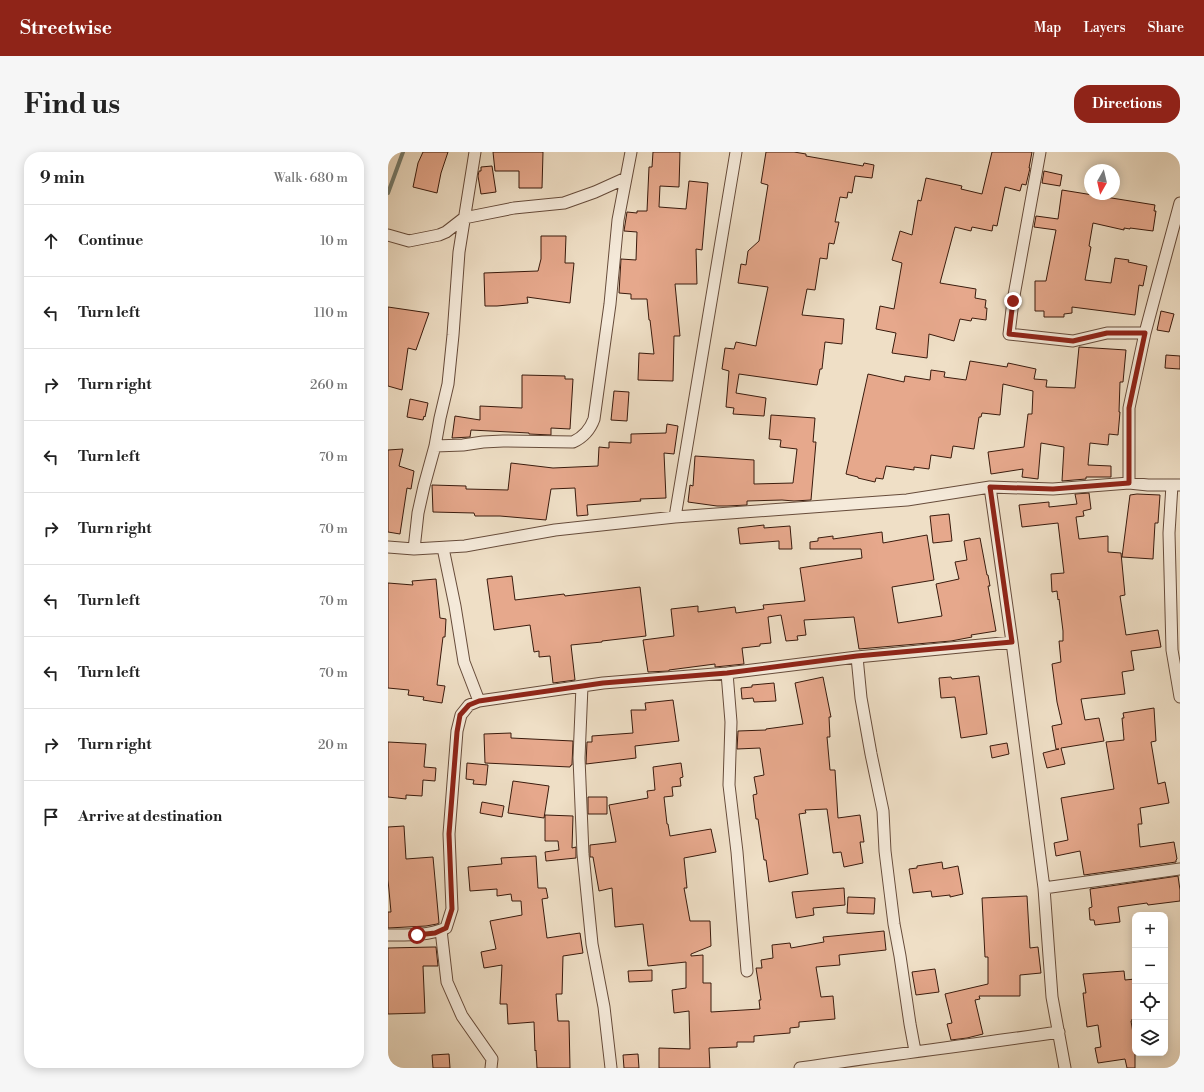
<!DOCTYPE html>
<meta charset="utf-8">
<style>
body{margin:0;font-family:"Libre Bodoni",serif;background:#f6f6f6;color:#222}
.controls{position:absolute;right:12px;bottom:12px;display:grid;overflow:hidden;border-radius:8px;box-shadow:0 2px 10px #0003}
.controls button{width:36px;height:36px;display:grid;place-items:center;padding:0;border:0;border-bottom:1px solid #e0e0e0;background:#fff;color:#222;font:20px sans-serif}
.compass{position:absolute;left:696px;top:12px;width:36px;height:36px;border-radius:50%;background:#fff;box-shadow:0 2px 10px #0003;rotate:188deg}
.stop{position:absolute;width:12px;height:12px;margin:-9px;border:3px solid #8f2418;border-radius:50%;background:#fff}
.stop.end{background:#8f2418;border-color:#fff;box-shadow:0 1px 4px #0008}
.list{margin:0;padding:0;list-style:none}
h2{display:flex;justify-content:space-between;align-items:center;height:52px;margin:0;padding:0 16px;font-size:17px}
h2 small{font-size:13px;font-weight:400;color:#767676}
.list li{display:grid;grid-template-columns:26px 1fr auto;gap:12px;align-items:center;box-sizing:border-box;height:72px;padding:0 16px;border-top:1px solid #e0e0e0}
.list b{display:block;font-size:15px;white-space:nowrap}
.list em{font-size:13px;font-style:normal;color:#767676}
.icon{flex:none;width:22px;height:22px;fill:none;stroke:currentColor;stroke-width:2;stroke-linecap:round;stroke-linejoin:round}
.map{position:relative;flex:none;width:792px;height:916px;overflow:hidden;border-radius:16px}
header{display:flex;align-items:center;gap:24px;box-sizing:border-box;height:56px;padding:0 20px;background:#8f2418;color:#fff}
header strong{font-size:19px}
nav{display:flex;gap:22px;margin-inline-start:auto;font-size:14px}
.intro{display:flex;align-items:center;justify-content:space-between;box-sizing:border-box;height:96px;padding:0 24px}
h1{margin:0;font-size:28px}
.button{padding:10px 18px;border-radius:16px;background:#8f2418;color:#fff;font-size:14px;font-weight:700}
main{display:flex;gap:24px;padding:0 24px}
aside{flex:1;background:#fff;border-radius:16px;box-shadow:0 2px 10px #0003}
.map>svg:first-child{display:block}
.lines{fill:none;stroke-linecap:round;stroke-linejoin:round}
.stream{stroke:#747c6e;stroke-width:4}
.building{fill:#e6a88c;stroke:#3a1b0d}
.minor-casing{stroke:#674c3b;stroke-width:13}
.minor{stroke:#f5eada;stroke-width:11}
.route{stroke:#8f2418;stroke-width:5}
</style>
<header>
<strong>Streetwise</strong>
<nav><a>Map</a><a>Layers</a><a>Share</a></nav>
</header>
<div class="intro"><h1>Find us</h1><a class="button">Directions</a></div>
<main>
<aside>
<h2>9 min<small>Walk · 680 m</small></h2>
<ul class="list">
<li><svg class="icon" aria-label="ahead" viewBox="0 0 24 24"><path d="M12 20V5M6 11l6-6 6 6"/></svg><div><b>Continue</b></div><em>10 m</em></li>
<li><svg class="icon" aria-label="left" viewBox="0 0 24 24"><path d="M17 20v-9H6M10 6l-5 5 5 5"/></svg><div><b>Turn left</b></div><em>110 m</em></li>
<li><svg class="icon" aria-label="right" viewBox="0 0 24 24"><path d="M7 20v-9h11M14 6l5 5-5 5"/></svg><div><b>Turn right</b></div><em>260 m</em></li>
<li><svg class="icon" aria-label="left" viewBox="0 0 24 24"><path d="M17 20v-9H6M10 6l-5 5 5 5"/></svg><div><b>Turn left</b></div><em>70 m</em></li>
<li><svg class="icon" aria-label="right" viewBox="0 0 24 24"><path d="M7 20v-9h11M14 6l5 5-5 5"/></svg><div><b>Turn right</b></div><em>70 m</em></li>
<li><svg class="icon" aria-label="left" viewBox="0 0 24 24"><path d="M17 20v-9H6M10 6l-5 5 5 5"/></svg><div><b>Turn left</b></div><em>70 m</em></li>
<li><svg class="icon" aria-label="left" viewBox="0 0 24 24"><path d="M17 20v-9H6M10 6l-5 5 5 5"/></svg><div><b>Turn left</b></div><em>70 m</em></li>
<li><svg class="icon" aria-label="right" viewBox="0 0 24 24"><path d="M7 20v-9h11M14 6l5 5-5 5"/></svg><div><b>Turn right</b></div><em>20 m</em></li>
<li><svg class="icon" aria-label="arrive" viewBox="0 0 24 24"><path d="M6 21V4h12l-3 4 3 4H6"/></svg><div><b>Arrive at destination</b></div></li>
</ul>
</aside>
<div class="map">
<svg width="792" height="916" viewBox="0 0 792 916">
<rect width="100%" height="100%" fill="#efdfc6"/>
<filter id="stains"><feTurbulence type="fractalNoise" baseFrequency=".005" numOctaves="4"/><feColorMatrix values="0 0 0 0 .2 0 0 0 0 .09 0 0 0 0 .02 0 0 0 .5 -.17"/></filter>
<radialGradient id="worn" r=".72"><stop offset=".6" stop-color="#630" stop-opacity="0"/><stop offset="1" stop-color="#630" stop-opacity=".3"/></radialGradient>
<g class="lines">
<path class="stream" d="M0,41L15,0"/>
</g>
<path class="building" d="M35,0H60L53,21L49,41L25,35L30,11Z
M105,0H155L154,36H131V19H107Z
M265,0H292L291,35L272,34L271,55L298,57L301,29L320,31L314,98L308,97L309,132H287L292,184H286L285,229L250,228L251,201L266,202L262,168H261L259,147H243V142L231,141L233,107L248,108L249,80L236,79L239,60L249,61V59H259L261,15H264Z
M378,0H406L418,2V4L475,14L476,11L486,13L484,26L467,24L464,41L460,40L459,46L452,45L447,70H451L446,92L441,91L439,107L432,106L427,138L419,137L414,163L456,167L454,192L437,190L434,217H432L429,233L351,222L348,241L378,246L376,264L345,262L346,256L338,255L341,219L334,217L337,196L346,197L348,190L368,194L369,188L380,135L350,131L353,112L358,113L360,99L371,89L380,33L373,31Z
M604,0H644L641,16H642L638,33L634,32L632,39L617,35L609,74L605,73L604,79L584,75L583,79L567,75L552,131L588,137L587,146L598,148L597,156H599L598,168L584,166L583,169L572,167L566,189L541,182L539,206L504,201L508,181L488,177L492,154L506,157L514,111L504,108L512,79L524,83L530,48L533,49L538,26L574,34L573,37L594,42Z
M104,14L108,40L93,42L90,24L91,19H93V15Z
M656,19L674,23L672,34L654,31Z
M674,38L767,53L766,59H768L765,79L742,76V77L736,76V78L705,71L701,94L703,95L697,128L723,131L727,106L741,108L740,110L759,114L755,134L751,133L747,163L684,155V161L676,162V165H656V159H647V129H658L668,78L646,75L648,64L670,67Z
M153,84H178L177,111H186L182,151L139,145L140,151L109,154H97L96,121L150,119L153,107Z
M0,155L41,161L28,198L20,196L14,238L0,234Z
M773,159L786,162L781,180L769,178Z
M691,195L738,198L735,230H732L731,260H732L730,283L721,282L720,293L702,291L700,313L723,314V325H698V327L674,329L676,295L653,291L650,327L634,325L635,317L603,322L600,300L636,295L640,262H644L645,239L615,232L612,263L594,261L593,265H591L586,297L565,294L563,306L543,303L541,317L526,315V318L498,314L495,327L488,326L487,330L470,326V325L458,322L480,222L516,230L517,224L542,228L543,218L557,220L556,225L578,228L582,209L619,215L620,211L648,217L646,227L659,228L658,235L687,236Z
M778,203L792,204V217L777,216Z
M134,223L177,224V227H185L182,277L163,276V283L141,282V281L83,278L82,285L64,286L67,264L92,268V254L134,256Z
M226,239L241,240L239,269L223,268Z
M22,247L40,251L37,265L36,264L35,268L19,265Z
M383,263L427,266L425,290H428L423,348L406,349L394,348L359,349V353L339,354H329L300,350L302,333L305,334L307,304L366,308V332L405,331L409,297L392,295L393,288L381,287Z
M279,272L290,274L286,302L276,301L278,346L252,347L253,349L199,353L200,363L189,364L187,336L163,337L158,368L112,364H87L86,361L45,360L44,333L78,334V337L120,338L123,311L165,316L210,314L211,295L221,296V290L243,291V282L278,281Z
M15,297L11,314L26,319L23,337L19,336L12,382L0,380V298Z
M701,341L703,357L695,359L696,364L688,365L691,387L720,384V400L733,401L737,443L732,444L738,483L770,478L773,495L743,499L746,518L734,520L737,542L693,547L697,568L711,566L716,589L673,596L677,612L659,616L655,601L671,597H668L664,574L674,572L669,550L664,512L673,510L671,489H675V479L671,447L670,448L669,439L664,440L663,422L676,421L670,371L634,375L631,353L661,350V355L689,352L687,342Z
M749,342L772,343L770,371H767L765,407L734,405L742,343Z
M561,362L564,389L545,391L542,364Z
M376,373V376L402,374L404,397H391V389L352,392L350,376Z
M494,380L495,391L539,383L546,428L504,435L510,471L554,464L548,432L571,427L567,410L579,408L576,389L592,386L599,423H600L602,434H600L608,479L583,483L584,485L563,489L471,497L466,465L416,468L418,483L409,484L410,488L398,489L393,463L380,465L383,491L372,492V494L354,496L356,512L327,515V512L281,518V519L260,520L255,488L286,484L283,457L310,454V460L347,455L348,461L376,457L375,453L417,449L412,416L474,406L473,397H422V390L430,389V386L445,384V387Z
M124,424L127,448L176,442L177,444L252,435L258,484L214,489V490L183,493L187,528L165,531L162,504L151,505V499L146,500L142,473L106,478L99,427Z
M48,427L52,466L58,467L57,485H55L49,533L57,534L54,551L35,548L36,545L20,543L21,538L0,536V431L25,433L24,429Z
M591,524L599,582L573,586L567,545L553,546L551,526L563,525L564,527Z
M435,525L443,565H441L442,585H439L442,618H447L450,666L472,663L476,690H472L475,711L456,715L453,700L445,701L439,657L417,658L418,661L411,662L420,722L381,730L378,708H376L370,667H368L365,643L369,642L366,625L376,623L372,596L349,597L350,579L378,578V577L415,572L407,531Z
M386,531L388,549L366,550L365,546L354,547L353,536L364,535V533Z
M285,548L291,589L247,594L248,606L198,612L199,590H204V584L245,581L243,558H258L257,551Z
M766,556L768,589L763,590L770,632L777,630L781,651L752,656L754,672H750L752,695L786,690L789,707L788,708V710L696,723L692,699L668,704L666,691L680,688L673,646L726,637L718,590L736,588L734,566H736L735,561Z
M123,581V586L185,589L184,613H183L182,615L97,611L96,582Z
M0,590L38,592L36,615L48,616L47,629L35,628L34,644L18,643V647L0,645Z
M619,591L621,602L604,606L602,594Z
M79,611L100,613L98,633L85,632L86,628L78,627Z
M293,611L295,625L292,626L293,634L284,635L285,644L276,645L279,672H280L282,684L323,677L328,700L296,706L299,736H296L302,769H322L323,794L303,802V804L315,803V831H323V860L372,857L371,848H373L368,816H374L373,808L385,806L384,793L402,791L403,796L436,790L435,785L496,779L498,798L451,803L452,813L428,815L433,845L445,844L447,867L411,870V875L402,876V881L366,884V890H349V895L321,896L322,916H271V896L302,897L301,859L286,861L284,838L298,836V810L260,814L255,772L227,775L224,736L211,739L205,705H202V693L228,690L221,653L260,646L259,639L267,638L265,615Z
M125,629L161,634L156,666L120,661Z
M200,645H219V662H200Z
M94,650L116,654L114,665L92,661Z
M157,663L185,664L184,696L188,695V706L158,709L157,700L171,698L170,689H157Z
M16,674L18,707L45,705L51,771L49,772L38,774L0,776V760H3L0,728V675Z
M148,704L150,736H158L160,746L154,747L159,786L192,781L195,801L175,804L174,842H168L170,869H181L182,916H149L148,898L147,899L146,870L120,872L119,852H112L114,813L96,816L93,800L108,797L102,769L134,763L133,749H124L123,742L109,744V737L82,739L80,715L114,712L113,706Z
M554,710L555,717L570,714L575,742L562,745V743L544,745L543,739L525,741L521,717L529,716V714Z
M790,724L792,738V749L760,753L759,751L730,755L732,770L707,773L706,768H702L701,756L704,755L702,737Z
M456,736L457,753L425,756L426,763L408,766L404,740Z
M639,744L642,796L650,795L653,821L632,823V844H591L592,847L587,848L595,882L579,886L563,888L559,872L564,871L557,842L600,832V805H597L594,746Z
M460,745L487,746L486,762L459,761Z
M45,795H48L50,814H35L37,861L0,862V796Z
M547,817L551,840L528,843L524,820Z
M264,818V829L241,830L240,819Z
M736,819L737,828L747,827V866L744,867V869H743L747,893V916H739L737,907L710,911L707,896L713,895L710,873L699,875L695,841H698L695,822Z
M61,902L62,916H45L44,903Z
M250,902L251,916H236L235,903Z"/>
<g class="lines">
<g class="minor-casing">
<path id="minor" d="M652,0L625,149L621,182L685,189L719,181H757
M0,83L21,89L51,83L58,80L76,66L126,56L176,51L207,40L238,26
M47,294L75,293L95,290L115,289L185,290C196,285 202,278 206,267L222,152L230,68L243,0
M741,331V256L757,181L769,136L792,51
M784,333L781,381L784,498L792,545
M602,335L624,490L656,736L664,845L677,916
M287,365L348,0
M0,395L26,397L77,394L167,378L287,365L519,348L602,335L665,337L741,331L760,333H792
M55,396L67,454L76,510L91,549
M26,397L30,361L36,334L47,294L52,266L60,232L65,183L71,100L87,0
M469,505L473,546L483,602L495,659L497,699L506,772L512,804L522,872L527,899
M339,521L343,570L341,633L349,700L359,819
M194,534L191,606L195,702L204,792L216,855L223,916
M656,736L792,717
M53,778L59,830L74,864L104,907L103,916
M0,783C20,783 39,784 58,776L64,757L61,682L69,579L73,563L81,553L91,549L215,531L339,521L469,505L624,490
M412,916C498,903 584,893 671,880"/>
</g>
<use href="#minor" class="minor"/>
</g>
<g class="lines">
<path class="route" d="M29,783L47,781L58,776L64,757L61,682L69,580L72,563L81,553L91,549L215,531L339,521L469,504L624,490L602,335L665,337L741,331V256L757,181H719L685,189L621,182L625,149"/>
</g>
<rect width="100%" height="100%" filter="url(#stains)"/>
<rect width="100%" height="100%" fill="url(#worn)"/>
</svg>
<div class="controls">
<button>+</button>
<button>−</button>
<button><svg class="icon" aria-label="locate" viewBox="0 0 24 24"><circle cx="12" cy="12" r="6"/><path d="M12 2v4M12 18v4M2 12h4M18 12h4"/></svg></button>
<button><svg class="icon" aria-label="layers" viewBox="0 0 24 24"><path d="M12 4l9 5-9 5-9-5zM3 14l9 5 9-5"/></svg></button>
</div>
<svg class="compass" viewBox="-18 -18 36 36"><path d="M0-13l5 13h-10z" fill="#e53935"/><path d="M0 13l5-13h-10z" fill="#767676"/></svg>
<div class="stop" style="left:29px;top:783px"></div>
<div class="stop end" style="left:625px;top:149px"></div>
</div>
</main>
